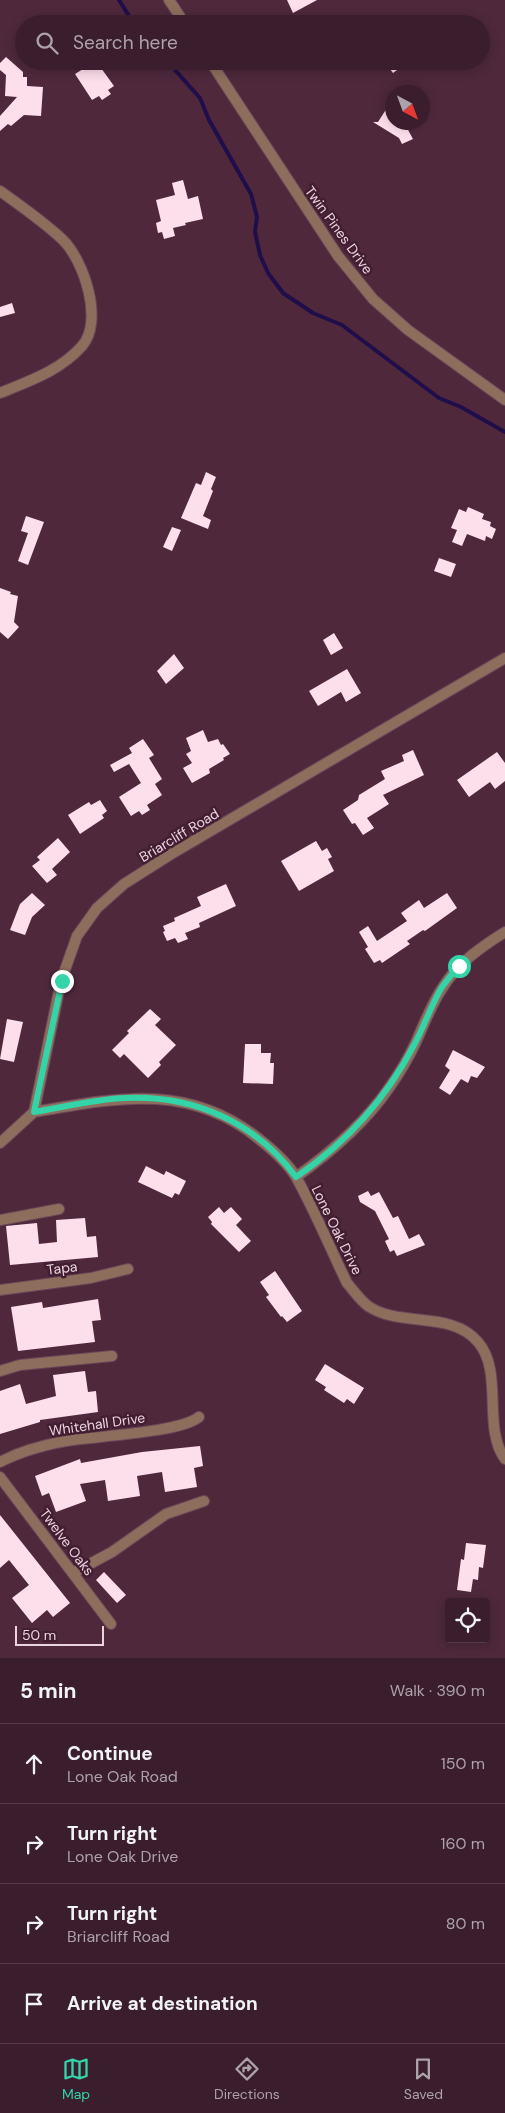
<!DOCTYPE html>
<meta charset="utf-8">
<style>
body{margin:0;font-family:"DM Sans",sans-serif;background:#462b39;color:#f1f3f6}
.controls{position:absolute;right:15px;bottom:15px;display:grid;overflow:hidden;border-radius:5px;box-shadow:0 2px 12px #0003}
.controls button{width:45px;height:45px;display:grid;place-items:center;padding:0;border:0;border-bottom:1px solid #543c49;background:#3b1e2d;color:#f1f3f6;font:25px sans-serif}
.compass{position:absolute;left:385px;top:85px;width:45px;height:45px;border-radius:50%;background:#3b1e2d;box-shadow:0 2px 12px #0003;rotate:139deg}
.scale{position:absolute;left:15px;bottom:12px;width:89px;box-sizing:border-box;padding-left:5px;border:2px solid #ecd3de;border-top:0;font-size:14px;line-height:18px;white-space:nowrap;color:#ecd3de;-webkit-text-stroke:4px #431e32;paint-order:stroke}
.stop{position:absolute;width:15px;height:15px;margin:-11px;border:4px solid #33d4a8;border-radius:50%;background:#fff}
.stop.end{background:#33d4a8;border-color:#fff;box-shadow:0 1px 5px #0008}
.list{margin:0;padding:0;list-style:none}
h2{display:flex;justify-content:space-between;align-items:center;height:65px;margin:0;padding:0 20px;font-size:21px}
h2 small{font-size:16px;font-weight:400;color:#aca2aa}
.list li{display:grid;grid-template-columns:32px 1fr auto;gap:15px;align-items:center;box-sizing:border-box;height:80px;padding:0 20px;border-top:1px solid #543c49}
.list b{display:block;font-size:19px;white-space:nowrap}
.list p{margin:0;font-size:16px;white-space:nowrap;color:#aca2aa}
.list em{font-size:16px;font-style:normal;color:#aca2aa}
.icon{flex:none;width:28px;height:28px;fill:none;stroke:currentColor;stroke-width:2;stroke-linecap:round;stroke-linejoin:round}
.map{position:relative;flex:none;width:505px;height:1658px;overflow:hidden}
.search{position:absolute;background:#3b1e2d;box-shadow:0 2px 12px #0003;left:15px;right:15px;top:15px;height:55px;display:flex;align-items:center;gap:12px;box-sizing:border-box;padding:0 18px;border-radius:28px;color:#aca2aa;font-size:19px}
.sheet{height:385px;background:#3b1e2d}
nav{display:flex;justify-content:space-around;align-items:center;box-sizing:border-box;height:70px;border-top:1px solid #543c49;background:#3b1e2d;font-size:14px;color:#aca2aa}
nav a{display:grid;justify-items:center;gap:2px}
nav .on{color:#33d4a8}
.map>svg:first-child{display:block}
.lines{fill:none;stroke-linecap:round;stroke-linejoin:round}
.stream{stroke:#200e4b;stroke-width:4}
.building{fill:#fddfec}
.street-casing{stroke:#6b4759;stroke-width:12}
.street{stroke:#8d6e5d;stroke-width:10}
.route{stroke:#33d4a8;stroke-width:6}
.labels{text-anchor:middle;stroke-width:5;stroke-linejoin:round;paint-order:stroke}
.street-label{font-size:14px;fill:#ecd3de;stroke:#431e32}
</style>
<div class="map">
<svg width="505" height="1658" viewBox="0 0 505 1658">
<rect width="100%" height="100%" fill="#4f283c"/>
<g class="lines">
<path class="stream" d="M119,0L134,24
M167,61L200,98L209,120L251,194L257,217L255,232L260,255L268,273L283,293L313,313L342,325L439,398L461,407L505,432"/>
</g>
<path class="building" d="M287,0H317L293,13Z
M6,57L23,72V77H27V86L43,87L41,116L24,115L11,126L8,124L0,131V116L17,97L5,96L6,75L0,70V63Z
M78,61H96L114,86L108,90L111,94L102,100L99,96L92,100L75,74L83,69Z
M384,61H409L393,73Z
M392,100V122H410L407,128L413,139L402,144L399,138L373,122H378Z
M183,180L188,199L198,196L203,219L185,223L186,225L173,228L175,236L164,239L162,232L158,233L156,223L161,221L156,200L175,195L172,183Z
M12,303L15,313L0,317V307Z
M206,472L216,477L211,489L213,491L203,516L211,520L208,529L181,518L196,483L201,485Z
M468,507L484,514L482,519L491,522L490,526L496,529L492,539L486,536L485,541L467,534L462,546L452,542L457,530L451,528L459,509L466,512Z
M26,516L44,522L28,565L18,561L28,533L21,531Z
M172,527L181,530L172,551L163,547Z
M439,558L456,564L451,577L434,571Z
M0,588L11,592L10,594L18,596L14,622L19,627L8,639L0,632Z
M334,633L343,648L331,655L323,640Z
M174,654L184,668L166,684L157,671Z
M347,669L361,693L346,702L341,692L318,706L309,691Z
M203,730L208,742L218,739L221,745L223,744L230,754L223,758L224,760L209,769L210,773L192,783L183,768L192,763L186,754L191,751L186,738Z
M143,739L154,755L149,758L162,779L155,784L162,795L147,805L150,810L142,815L139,811L131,816L119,797L141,783L129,764L114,772L110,765L132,753L129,748Z
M413,750L424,775L383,795L389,804L367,818L374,828L363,835L355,823L352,824L343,810L358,800L359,795L385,779L381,771L404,761L402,755Z
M497,752L505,763V781L495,789L490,782L469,797L457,780Z
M100,800L107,811L102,815L104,818L80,834L68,815L89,802L91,805Z
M58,838L70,852L52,869L57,875L47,883L32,866L40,860L37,857Z
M316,841L322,851L327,848L332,857L328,859L334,871L299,891L281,861Z
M226,884L236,906L199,923L200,927L185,933L188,939L178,943L175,938L167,941L163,932L165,931L163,926L175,921L174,918L201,906L197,897Z
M32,893L45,905L32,917L25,935L10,930L20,904Z
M447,893L457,908L425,931L423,930L407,941L410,944L382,963L380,960L374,963L365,949L368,947L359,932L368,926L377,941L407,921L401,913L419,900L424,908Z
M150,1009L161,1019L155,1025L176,1045L159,1062L161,1065L148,1078L124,1054L120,1058L112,1050L129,1033L127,1031Z
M7,1019L23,1022L14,1062L0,1059Z
M245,1044H261V1053H271L270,1063H274L273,1084L243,1083Z
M453,1050L485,1067L477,1078L471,1076L468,1083L461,1079L450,1095L439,1088L450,1070L445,1066Z
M146,1166L164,1175L166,1171L186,1181L179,1195L175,1193L172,1198L138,1182Z
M368,1191L371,1196L379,1192L393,1218L398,1216L409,1239L419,1234L425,1245L397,1256L394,1250L390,1252L385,1241L389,1239L375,1211L360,1202L358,1196Z
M219,1207L224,1213L231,1207L242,1219L236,1225L251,1241L239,1252L211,1224L212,1222L208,1217Z
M85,1218L87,1237L96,1236L98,1257L10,1265L6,1226L37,1223L39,1244L57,1242L56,1220Z
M275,1271L302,1311L287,1322L282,1316L281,1317L266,1297L269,1295L260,1282Z
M98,1299L101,1320L92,1321L95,1342L18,1351L11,1307L42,1302L43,1308Z
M325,1364L364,1388L354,1404L347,1399L344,1403L324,1390L326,1387L315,1380Z
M85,1371L88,1392L96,1391L98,1412L40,1420V1422L0,1434V1391L20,1384L26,1404L56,1396L53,1375Z
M200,1446L203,1466L194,1468L197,1487L165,1492L162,1472L137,1476L140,1496L108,1501L105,1480L80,1484L86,1501L56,1512L49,1493L42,1496L35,1476L80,1459L81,1463L142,1452Z
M0,1515L70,1603L53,1617L47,1610L32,1623L12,1598L29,1585L9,1560L0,1568Z
M466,1543L486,1545L483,1568L479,1567L478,1580L473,1579L471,1592L457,1590L461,1559L464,1560Z
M104,1572L126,1595L117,1603L96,1580Z"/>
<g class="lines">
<g class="street-casing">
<path id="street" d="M169,0L185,24
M210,61L338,256L373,299L408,330L505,400
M0,191C21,206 44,222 63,240C84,261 104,321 82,346C60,371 29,381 0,393
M34,1112C116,1098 189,1082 259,1139C273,1150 287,1162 296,1177C315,1211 330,1248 347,1283C354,1291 360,1300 368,1306C400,1328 451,1310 478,1342C504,1372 482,1428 505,1459
M0,1143L34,1112L61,981L77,936L97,908L124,884L173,853L505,658
M296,1177C330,1153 365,1123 389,1088C399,1074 409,1057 416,1042C424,1024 432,1003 443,987C458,963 481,947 505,932
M0,1220L59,1209
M0,1290L91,1278L128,1269
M0,1371L20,1365L112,1356
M0,1462C21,1451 44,1445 66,1441C95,1436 179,1433 199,1417
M0,1477L111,1624
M73,1573L112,1552L166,1514L204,1501"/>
</g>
<use href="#street" class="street"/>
</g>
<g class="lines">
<path class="route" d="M62,981L34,1112C64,1107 95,1099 126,1098C194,1095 255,1122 296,1177C346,1143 386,1099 414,1045C424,1027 431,1005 442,987C447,980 453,973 459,966"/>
</g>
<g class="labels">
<g class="street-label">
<text transform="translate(339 230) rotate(54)" y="5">Twin Pines Drive</text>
<text transform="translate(179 835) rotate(-31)" y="5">Briarcliff Road</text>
<text transform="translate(337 1230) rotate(64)" y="5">Lone Oak Drive</text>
<text transform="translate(62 1268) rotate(-7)" y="5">Tapa</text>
<text transform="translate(97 1424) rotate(-8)" y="5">Whitehall Drive</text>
<text transform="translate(67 1542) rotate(53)" y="5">Twelve Oaks</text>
</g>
</g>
</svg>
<div class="controls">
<button><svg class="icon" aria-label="locate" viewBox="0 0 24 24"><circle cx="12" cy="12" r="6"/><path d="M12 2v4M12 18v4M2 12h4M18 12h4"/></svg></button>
</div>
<svg class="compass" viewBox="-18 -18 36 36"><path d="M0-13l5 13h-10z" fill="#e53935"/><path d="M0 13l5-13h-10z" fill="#aca2aa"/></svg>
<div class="scale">50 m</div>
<div class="stop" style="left:459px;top:966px"></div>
<div class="stop end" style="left:62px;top:981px"></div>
<div class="search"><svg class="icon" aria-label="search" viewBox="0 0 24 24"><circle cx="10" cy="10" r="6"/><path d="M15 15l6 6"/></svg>Search here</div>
</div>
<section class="sheet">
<h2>5 min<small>Walk · 390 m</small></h2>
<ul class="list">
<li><svg class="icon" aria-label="ahead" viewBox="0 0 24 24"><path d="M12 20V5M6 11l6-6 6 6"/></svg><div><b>Continue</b><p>Lone Oak Road</p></div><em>150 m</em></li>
<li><svg class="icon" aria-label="right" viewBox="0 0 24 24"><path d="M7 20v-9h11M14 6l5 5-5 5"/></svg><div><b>Turn right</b><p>Lone Oak Drive</p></div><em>160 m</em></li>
<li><svg class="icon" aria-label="right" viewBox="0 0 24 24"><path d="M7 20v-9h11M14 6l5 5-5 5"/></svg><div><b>Turn right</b><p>Briarcliff Road</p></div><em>80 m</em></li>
<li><svg class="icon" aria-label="arrive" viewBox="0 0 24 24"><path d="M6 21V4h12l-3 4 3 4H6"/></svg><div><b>Arrive at destination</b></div></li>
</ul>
</section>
<nav>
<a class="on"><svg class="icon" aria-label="map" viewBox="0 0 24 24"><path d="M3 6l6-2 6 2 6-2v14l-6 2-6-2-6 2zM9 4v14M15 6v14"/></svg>Map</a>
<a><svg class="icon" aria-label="directions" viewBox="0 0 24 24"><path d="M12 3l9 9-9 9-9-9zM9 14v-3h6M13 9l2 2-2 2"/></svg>Directions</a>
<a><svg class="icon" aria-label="saved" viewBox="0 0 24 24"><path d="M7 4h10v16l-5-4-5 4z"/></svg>Saved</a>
</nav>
